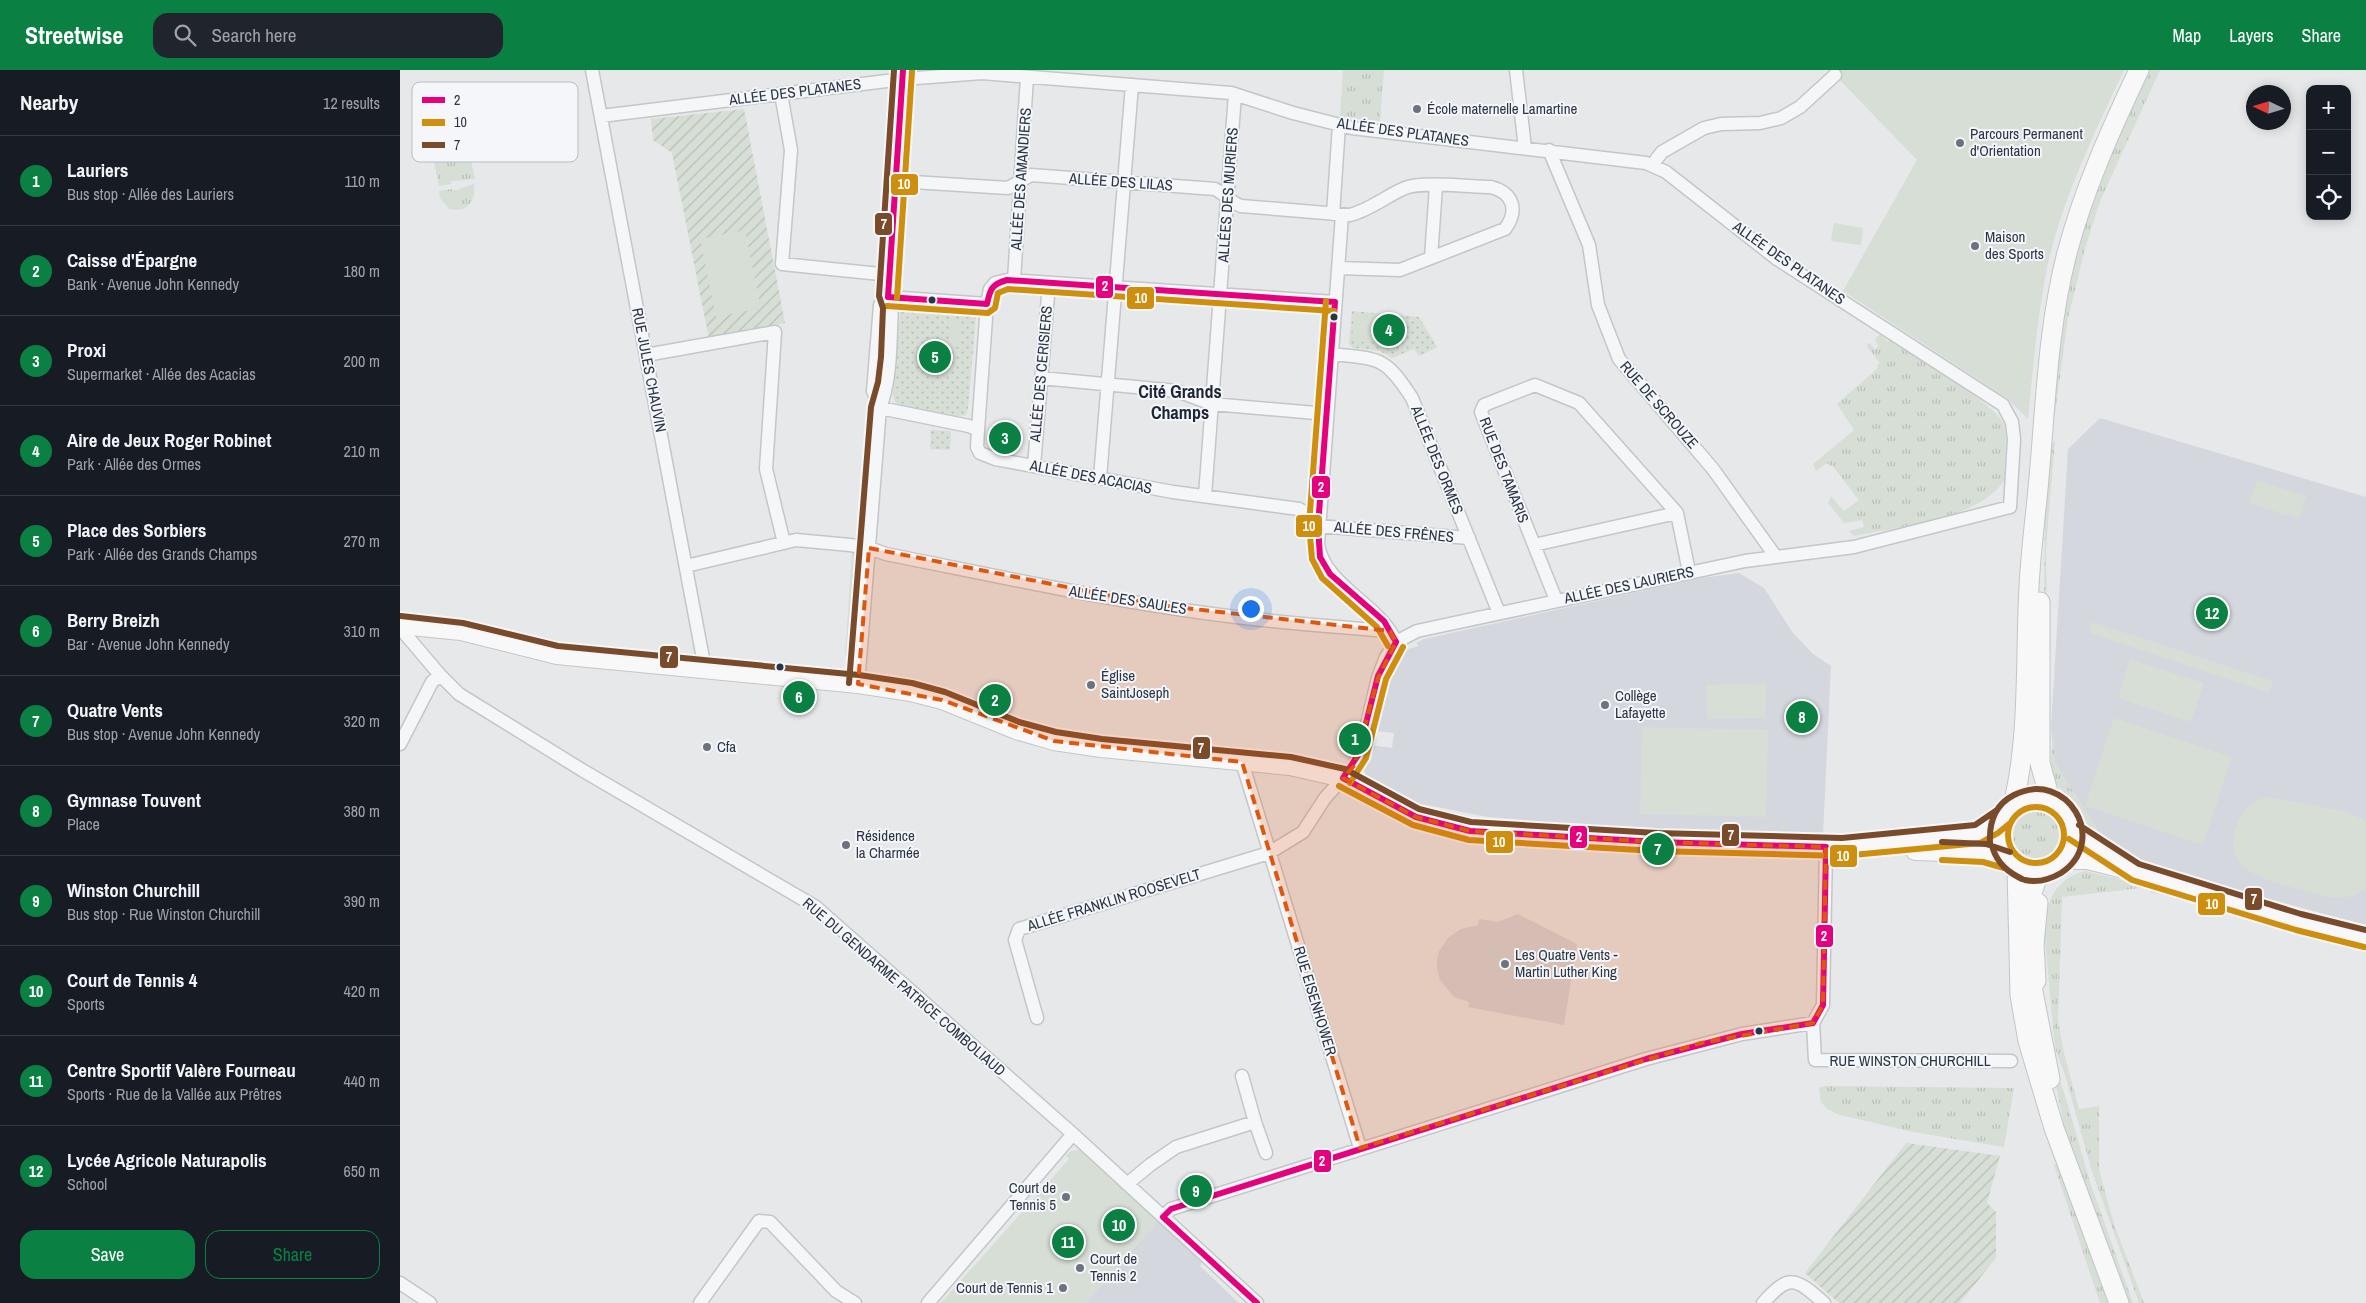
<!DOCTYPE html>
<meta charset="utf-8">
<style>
body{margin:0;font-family:"Archivo Narrow",sans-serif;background:#20242c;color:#f1f3f6}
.controls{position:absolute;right:15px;top:15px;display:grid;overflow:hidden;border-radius:10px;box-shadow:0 2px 12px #0003}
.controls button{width:45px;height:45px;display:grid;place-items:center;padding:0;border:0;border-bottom:1px solid #363941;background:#171b24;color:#f1f3f6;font:25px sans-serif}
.compass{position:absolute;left:1846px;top:15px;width:45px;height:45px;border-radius:50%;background:#171b24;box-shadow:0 2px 12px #0003;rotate:274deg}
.you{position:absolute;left:850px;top:538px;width:18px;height:18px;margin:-12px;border:4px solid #fff;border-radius:50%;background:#1a73e8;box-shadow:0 0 0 8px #1a73e833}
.badge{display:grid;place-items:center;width:32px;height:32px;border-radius:50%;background:#0b8043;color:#fff;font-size:16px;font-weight:700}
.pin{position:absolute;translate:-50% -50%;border:2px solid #fff;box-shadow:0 1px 5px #0006}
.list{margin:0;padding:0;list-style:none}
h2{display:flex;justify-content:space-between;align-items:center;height:65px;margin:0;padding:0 20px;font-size:21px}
h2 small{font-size:16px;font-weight:400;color:#9ea1a6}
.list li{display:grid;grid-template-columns:32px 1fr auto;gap:15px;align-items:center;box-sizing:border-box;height:90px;padding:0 20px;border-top:1px solid #363941}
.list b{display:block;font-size:19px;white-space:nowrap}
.list p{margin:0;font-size:16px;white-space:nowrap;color:#9ea1a6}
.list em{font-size:16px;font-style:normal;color:#9ea1a6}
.actions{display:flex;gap:10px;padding:15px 20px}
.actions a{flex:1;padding:11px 0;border:1px solid #0b8043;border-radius:15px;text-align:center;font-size:18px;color:#0b8043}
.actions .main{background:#0b8043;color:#fff}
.icon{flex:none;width:28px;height:28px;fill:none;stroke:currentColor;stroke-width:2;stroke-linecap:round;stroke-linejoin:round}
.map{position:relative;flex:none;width:1966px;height:1233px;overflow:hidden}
header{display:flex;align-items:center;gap:30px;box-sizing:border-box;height:70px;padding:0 25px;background:#0b8043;color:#fff}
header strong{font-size:24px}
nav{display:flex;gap:28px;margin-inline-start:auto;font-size:18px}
.search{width:350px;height:45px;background:#20242c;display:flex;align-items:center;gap:12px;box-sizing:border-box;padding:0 18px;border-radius:15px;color:#9ea1a6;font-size:19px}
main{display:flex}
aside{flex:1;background:#171b24}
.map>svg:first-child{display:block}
.built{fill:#d4d7dd}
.grass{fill:url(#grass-tufts)}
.park{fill:url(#park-dots)}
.garden{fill:url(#garden-furrows)}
.pitch{fill:#d6ded6}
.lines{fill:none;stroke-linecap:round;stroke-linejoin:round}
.minor-casing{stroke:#c4c6c8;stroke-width:15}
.secondary-casing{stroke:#c4c6c8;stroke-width:20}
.primary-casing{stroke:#c2c5c8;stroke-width:21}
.minor{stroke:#f5f6f7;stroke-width:12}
.secondary{stroke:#f8f8f8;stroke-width:18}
.primary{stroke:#f8f8f8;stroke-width:19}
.bus-1-casing{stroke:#f4f6f9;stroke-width:10}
.bus-2-casing{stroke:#f4f6f9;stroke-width:10}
.bus-3-casing{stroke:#f4f6f9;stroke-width:10}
.bus-1{stroke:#e5007d;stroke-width:6}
.bus-2{stroke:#ce8f0e;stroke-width:6}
.bus-3{stroke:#7a4b2a;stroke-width:6}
.marked{fill:#df570f;fill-opacity:0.2;stroke:#df570f;stroke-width:4;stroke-dasharray:10 6;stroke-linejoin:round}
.poi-dot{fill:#6c737f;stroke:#f4f6f9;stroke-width:2}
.bus-dot{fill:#2b3445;stroke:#f4f6f9;stroke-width:2}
.labels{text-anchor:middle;stroke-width:4;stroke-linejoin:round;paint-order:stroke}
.street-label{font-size:15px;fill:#2b3445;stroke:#f4f6f9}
.poi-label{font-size:15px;fill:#2b3445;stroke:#f4f6f9;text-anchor:start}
.quarter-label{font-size:18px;font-weight:bold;fill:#1d2536;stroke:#f4f6f9}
.key{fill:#f4f6f9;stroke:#b8bcc3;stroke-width:1}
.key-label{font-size:14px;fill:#2b3445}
.line-badge{stroke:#f4f6f9;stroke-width:2}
.badge-label{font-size:14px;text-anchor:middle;font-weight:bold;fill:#fff}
</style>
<header>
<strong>Streetwise</strong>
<div class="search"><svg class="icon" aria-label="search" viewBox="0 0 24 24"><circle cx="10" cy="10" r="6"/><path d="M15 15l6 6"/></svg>Search here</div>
<nav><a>Map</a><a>Layers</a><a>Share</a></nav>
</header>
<main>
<aside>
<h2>Nearby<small>12 results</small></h2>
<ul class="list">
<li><span class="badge">1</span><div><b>Lauriers</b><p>Bus stop · Allée des Lauriers</p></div><em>110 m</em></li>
<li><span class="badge">2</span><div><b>Caisse d'Épargne</b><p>Bank · Avenue John Kennedy</p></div><em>180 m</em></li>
<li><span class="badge">3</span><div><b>Proxi</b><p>Supermarket · Allée des Acacias</p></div><em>200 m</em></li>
<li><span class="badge">4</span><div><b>Aire de Jeux Roger Robinet</b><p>Park · Allée des Ormes</p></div><em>210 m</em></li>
<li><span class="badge">5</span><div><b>Place des Sorbiers</b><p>Park · Allée des Grands Champs</p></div><em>270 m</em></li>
<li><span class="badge">6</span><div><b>Berry Breizh</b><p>Bar · Avenue John Kennedy</p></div><em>310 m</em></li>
<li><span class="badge">7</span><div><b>Quatre Vents</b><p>Bus stop · Avenue John Kennedy</p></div><em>320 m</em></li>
<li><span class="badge">8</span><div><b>Gymnase Touvent</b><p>Place</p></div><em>380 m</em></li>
<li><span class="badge">9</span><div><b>Winston Churchill</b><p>Bus stop · Rue Winston Churchill</p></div><em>390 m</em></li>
<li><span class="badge">10</span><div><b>Court de Tennis 4</b><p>Sports</p></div><em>420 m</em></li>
<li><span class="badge">11</span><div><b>Centre Sportif Valère Fourneau</b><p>Sports · Rue de la Vallée aux Prêtres</p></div><em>440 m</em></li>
<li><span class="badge">12</span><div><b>Lycée Agricole Naturapolis</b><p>School</p></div><em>650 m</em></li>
</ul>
<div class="actions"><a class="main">Save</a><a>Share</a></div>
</aside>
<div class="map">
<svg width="1966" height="1233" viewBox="0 0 1966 1233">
<defs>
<pattern id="grass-tufts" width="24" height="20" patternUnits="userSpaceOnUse" patternTransform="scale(1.25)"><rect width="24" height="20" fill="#d6ded6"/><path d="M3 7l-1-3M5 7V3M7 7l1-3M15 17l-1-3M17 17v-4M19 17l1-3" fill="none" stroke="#b8bfb9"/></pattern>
<pattern id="park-dots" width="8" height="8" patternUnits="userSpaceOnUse" patternTransform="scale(1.25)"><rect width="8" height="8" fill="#d6ded6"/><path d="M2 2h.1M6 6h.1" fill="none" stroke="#b8bfb9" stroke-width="1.8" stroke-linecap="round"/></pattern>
<pattern id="garden-furrows" width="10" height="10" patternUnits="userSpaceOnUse" patternTransform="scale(1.25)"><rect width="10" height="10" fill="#d6ded6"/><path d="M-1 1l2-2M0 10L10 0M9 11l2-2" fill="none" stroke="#b8bfb9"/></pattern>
</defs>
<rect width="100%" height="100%" fill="#e6e8ea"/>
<path class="built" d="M1700,348L1966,427V855L1780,805L1738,789L1704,770L1655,693L1651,658L1668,379Z
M1339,503L1364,518L1393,563L1413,584L1431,596L1423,765L1217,758L1088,747L1017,733L968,709L964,701L971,675L992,678L994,663L975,661L988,609L997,589L1008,579L1019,576L1016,573L1024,569L1301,508Z
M1118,844L1177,874L1164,955L1068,937L1069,932L1054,927L1040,910L1037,900V889L1039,881L1048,868L1061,859L1078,855L1079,849L1098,852Z
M759,1150L803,1189L800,1196L839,1233H686Z"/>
<path class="grass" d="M943,0H984L980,51L940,47Z
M1749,0H1760L1701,129L1686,175L1668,248L1651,372C1655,321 1658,271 1667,221C1681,144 1715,70 1749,0Z
M60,40L75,109L51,111V114L39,116L25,48Z
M74,114C77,131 66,144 49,139L40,128L39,121L52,119L53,121Z
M1480,264L1488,272L1490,270C1514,285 1593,332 1604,354C1608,361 1604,400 1604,411C1575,451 1500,456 1454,466L1449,461L1464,457L1462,450L1444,453L1428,433L1431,426L1444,441L1459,430L1432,395L1430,396L1427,393L1416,401L1413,394L1454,360L1437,334L1478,298L1477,295L1480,293L1467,277V274L1470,273L1475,280L1479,276L1475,269Z
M1655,370L1646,478L1647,543H1644L1645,429L1651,375Z
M452,482L457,483L450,591L445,585Z
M1653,668L1655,693L1704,770L1730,785L1795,811V814C1766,801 1714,787 1692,764C1685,756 1685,743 1677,734C1672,727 1663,723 1658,716C1647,704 1652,683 1653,668Z
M1637,736C1653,739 1663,748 1665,765L1660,767L1656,778L1659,783C1617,826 1578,740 1637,736Z
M1685,801L1762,820L1766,825L1751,823L1750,820L1741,818L1662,827L1658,950L1664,983L1679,1039L1699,1036V1100L1714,1154L1744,1233H1739L1689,1093L1691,1092L1689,1091L1665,1005L1655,978L1644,859C1646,830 1656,809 1685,801Z
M1649,981L1665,1025L1690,1112L1733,1233H1726L1667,1070Z
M1425,1016L1614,1018L1604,1077L1513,1062L1440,1045L1427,1039L1421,1032L1419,1018Z
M1658,1092L1712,1233H1700L1654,1095Z"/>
<path class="park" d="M507,235L574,241L576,248L568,339L566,345L557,346L499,335L495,332L493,326L500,242L502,238Z
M952,241L1019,247L1037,277L1019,286L1014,279L992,288L980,281L953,278L949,274Z
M531,360L551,361L550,380L530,379Z"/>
<path class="garden" d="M344,39L385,253L309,269L272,83L253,70L251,49Z
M1506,1073L1600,1086L1587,1133L1596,1142V1188L1560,1233H1439L1405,1203Z"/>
<path class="pitch" d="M1436,0H1724C1694,64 1662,129 1647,198C1637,248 1633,299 1628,349L1608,329L1443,221L1517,90L1433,3Z
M1434,153L1463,158L1461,175L1431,171Z
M345,160L361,238L316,247L300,169Z
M954,246L996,249L994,274L952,271Z
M551,250L562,251L560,277H550Z
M1857,410L1906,426L1899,449L1849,433Z
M1692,552L1873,611L1869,623L1689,563Z
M1730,589L1804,613L1791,652L1718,628Z
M1366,613V648L1307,649L1306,615Z
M1714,648L1832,687L1803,775L1685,736Z
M1242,657L1368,660L1366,747L1240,744Z
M1867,727L1944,741L1966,751V819C1945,835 1920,825 1897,819C1865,810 1819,799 1837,754C1842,740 1852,731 1867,727Z
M680,1080L759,1150L686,1233H541L669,1089L666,1086L671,1081Z"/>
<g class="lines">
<g class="minor-casing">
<path id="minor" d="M192,0L305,599
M1116,0L1125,78
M381,24L391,80L382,194L490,205
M201,46L503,9L582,3L831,23L893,43L952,58L1246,93L1266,102L1377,189L1603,335L1612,352L1614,369L1610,437L1454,477L1345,491L1017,561L996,572L986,587L978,608L962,675L954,696L925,728L903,762L869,783L619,859L615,870L637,948
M1149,80L1189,175L1198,235L1219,289L1313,399L1376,487
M1252,95L1262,82L1304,58L1321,54L1360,53L1381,48L1400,37L1435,5
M497,111L608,118L631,105L815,119C825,124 830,132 841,136L950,145C970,140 986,126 1005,118C1022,111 1071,117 1091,117C1113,123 1119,140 1105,159L1000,200L938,198
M933,144L939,55
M942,145L918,474C924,514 973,531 993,566
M1031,188L1036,116
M614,210L627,7
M488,227L587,234L590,219L595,213L607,210L935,232
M931,284C979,289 985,286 1012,328L1099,543
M246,285L375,262L366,399L384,473
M641,308L777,321L812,334L927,344
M480,338L569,356L578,360L577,377L580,383L595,389L773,422L899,439L909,445L918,456L1069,468
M480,338L473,321L480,235L488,227
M578,360L587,234
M634,396L649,213
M700,408L732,15
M805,426L835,24
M1134,475L1277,443
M286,496L396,470L450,475L469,478L486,484C602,507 718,533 836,547C887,553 938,557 990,561
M1156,530L1081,342L1084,335L1135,315L1179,333L1277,443L1289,502
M0,558L40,605L59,624L182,700L416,837L673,1064L857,1233
M458,614L480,338C492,306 490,270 492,236L488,227L503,2
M0,674L32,612L40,605
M842,692L960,1078
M1426,777L1423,935L1413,953L1415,990L1611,991
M855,1052L866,1083
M727,1114L750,1095L776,1077L855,1052L842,1006
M763,1147L771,1139L1246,989L1342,964L1413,953
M0,1213L30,1233
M300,1233L359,1151L370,1152L436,1221L455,1233
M528,1233L673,1064
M1363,1233C1389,1204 1395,1207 1424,1233"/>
</g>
<g class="secondary-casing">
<path id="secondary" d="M0,555L61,561L157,585L458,614L511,622L542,630L616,660L654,671L701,678L890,696L943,708L1016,747L1070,761L1257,772L1442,777L1578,764L1593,756L1603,747
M1674,762L1719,792
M1515,781L1585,783L1607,790
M1665,790H1688L1735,802L1899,852L1966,869"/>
</g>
<g class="primary-casing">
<path id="primary" d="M1640,532V693L1650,729
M1598 765a38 38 0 1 1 76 0a38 38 0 1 1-76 0Z
M1613,735C1630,667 1625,587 1629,517C1631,476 1637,436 1640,396C1646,325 1649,252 1667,183C1684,119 1711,59 1739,0
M1617,798L1620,925L1628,971L1654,1058L1719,1233
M1626,849L1629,831L1639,803
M1628,896L1650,1009
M1636,911L1634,874L1638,833"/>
</g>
<use href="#minor" class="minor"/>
<use href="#secondary" class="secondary"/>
<use href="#primary" class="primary"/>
<g class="bus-1-casing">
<path id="bus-1" d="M488,227L587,234C590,219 592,214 607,210L935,232
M488,227L503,0
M935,232L918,456L920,487L930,504L984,551L996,572
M943,708L1016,747L1070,761L1257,772L1426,777
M943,708L958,685L978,606L996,572
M1413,953L1423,935L1426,777
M763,1147L771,1139L1246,989L1342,964L1413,953
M763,1147L857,1233"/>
</g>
<g class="bus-2-casing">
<path id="bus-2" d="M497,228L512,1
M926,231L909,455L912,489L922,508L977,557L988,576
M487,236L588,243L595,238L598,223L608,219L934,241
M950,713L966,688L986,609L1003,577
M939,716L1013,755L1069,770L1256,781L1442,786L1580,773L1598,763L1609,754
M1608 765a28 28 0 1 1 56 0a28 28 0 1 1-56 0Z
M1669,769L1732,810L1896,860L1964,877
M1542,790L1583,792L1604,798"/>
</g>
<g class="bus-3-casing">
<path id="bus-3" d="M1,546L63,553L158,576L459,605L512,613L545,622L619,652L656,662L702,669L891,687L945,699L1019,739L1071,752L1257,763L1442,768L1575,755L1597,740
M449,613L471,337L478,312L481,287L483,238L479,226L494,0
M1679,755L1739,794L1901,844L1966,860
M1542,772L1586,774L1610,782
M1590,773C1589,754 1594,735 1614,725C1667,698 1710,771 1661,803C1649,810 1638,813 1625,810
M1593,779C1598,794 1608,802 1622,809"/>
</g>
<use href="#bus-1" class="bus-1"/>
<use href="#bus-2" class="bus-2"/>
<use href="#bus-3" class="bus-3"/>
</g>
<path class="marked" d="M469,478L758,535L990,561L996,572L978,608L954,696L943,708L1016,747L1070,761L1257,772L1426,777L1423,935L1413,953L1301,973L960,1078L842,692L654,671L542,630L458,614Z"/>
<g class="poi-dot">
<circle cx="1017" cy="39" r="5"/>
<circle cx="1560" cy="73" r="5"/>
<circle cx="1575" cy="176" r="5"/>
<circle cx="691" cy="615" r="5"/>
<circle cx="1205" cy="635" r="5"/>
<circle cx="307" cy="677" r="5"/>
<circle cx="446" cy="775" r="5"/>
<circle cx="1105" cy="894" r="5"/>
<circle cx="666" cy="1127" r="5"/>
<circle cx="680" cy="1198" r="5"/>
<circle cx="663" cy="1218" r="5"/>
</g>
<g class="bus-dot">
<circle cx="532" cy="230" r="4.5"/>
<circle cx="934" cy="247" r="4.5"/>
<circle cx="380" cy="597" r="4.5"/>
<circle cx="1359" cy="961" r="4.5"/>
</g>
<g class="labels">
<g class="street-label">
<text transform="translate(395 22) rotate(-7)" y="5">ALLÉE DES PLATANES</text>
<text transform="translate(1003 62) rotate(8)" y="5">ALLÉE DES PLATANES</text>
<text transform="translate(621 109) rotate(-86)" y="5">ALLÉE DES AMANDIERS</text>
<text transform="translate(721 112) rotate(4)" y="5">ALLÉE DES LILAS</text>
<text transform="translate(828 125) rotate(-86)" y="5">ALLÉES DES MURIERS</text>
<text transform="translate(1389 193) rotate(35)" y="5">ALLÉE DES PLATANES</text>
<text transform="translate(249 300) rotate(79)" y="5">RUE JULES CHAUVIN</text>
<text transform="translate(641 304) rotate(-85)" y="5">ALLÉE DES CERISIERS</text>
<text transform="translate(1259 335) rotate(49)" y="5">RUE DE SCROUZE</text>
<text transform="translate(1037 390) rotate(68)" y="5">ALLÉE DES ORMES</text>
<text transform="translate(1104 400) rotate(69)" y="5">RUE DES TAMARIS</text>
<text transform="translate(691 407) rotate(11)" y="5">ALLÉE DES ACACIAS</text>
<text transform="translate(994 462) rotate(5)" y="5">ALLÉE DES FRÊNES</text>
<text transform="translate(1229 515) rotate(-12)" y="5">ALLÉE DES LAURIERS</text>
<text transform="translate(728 530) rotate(9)" y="5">ALLÉE DES SAULES</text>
<text transform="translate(714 830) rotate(-17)" y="5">ALLÉE FRANKLIN ROOSEVELT</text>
<text transform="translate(504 917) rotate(41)" y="5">RUE DU GENDARME PATRICE COMBOLIAUD</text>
<text transform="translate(915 931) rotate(73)" y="5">RUE EISENHOWER</text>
<text x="1510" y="996">RUE WINSTON CHURCHILL</text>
</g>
<g class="poi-label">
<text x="1027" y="44">École maternelle Lamartine</text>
<text x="1570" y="69">Parcours Permanent<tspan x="1570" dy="17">d'Orientation</tspan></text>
<text x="1585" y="172">Maison<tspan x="1585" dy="17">des Sports</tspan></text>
<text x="701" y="611">Église<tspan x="701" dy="17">SaintJoseph</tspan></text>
<text x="1215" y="631">Collège<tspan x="1215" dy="17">Lafayette</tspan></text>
<text x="317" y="682">Cfa</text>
<text x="456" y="771">Résidence<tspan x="456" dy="17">la Charmée</tspan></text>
<text x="1115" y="890">Les Quatre Vents -<tspan x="1115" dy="17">Martin Luther King</tspan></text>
<text x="656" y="1123" text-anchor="end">Court de<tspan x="656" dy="17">Tennis 5</tspan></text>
<text x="690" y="1194">Court de<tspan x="690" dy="17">Tennis 2</tspan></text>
<text x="653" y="1223" text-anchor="end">Court de Tennis 1</text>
</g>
<g class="quarter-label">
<text x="780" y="328">Cité Grands<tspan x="780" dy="21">Champs</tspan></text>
</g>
</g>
<rect x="12" y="12" width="166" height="80" rx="8" class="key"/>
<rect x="22" y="27" width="23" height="6" fill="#e5007d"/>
<rect x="22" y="49" width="23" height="7" fill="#ce8f0e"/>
<rect x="22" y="72" width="23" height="6" fill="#7a4b2a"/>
<g class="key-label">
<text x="54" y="35">2</text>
<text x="54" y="57">10</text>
<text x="54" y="80">7</text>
</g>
<g class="line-badge">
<rect x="490" y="103" width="29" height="23" rx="5" fill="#ce8f0e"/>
<rect x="474" y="142" width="19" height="24" rx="5" fill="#7a4b2a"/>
<rect x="695" y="205" width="19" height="24" rx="5" fill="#e5007d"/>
<rect x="726" y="216" width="29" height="24" rx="5" fill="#ce8f0e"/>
<rect x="911" y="405" width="20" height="24" rx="5" fill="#e5007d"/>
<rect x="895" y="444" width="28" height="24" rx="5" fill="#ce8f0e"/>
<rect x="259" y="575" width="20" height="24" rx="5" fill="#7a4b2a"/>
<rect x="792" y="666" width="19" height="24" rx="5" fill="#7a4b2a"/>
<rect x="1321" y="753" width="19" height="24" rx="5" fill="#7a4b2a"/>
<rect x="1169" y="755" width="19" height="24" rx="5" fill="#e5007d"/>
<rect x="1085" y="760" width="29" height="24" rx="5" fill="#ce8f0e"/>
<rect x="1429" y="774" width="29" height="24" rx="5" fill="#ce8f0e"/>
<rect x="1844" y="817" width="19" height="24" rx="5" fill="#7a4b2a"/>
<rect x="1797" y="822" width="29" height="24" rx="5" fill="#ce8f0e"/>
<rect x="1415" y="854" width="19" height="24" rx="5" fill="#e5007d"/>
<rect x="913" y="1079" width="19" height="24" rx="5" fill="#e5007d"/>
</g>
<g class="badge-label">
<text x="504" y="119">10</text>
<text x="484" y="159">7</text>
<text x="705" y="221">2</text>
<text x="741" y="233">10</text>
<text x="921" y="422">2</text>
<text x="909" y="461">10</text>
<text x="269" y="592">7</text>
<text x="801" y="683">7</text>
<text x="1331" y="770">7</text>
<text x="1179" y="772">2</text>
<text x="1099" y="777">10</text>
<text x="1443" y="791">10</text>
<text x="1854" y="834">7</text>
<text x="1812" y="839">10</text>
<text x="1424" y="871">2</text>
<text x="922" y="1096">2</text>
</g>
</svg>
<div class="controls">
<button>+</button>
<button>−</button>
<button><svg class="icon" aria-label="locate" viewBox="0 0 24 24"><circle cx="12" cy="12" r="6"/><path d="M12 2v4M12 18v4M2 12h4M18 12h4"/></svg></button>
</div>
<svg class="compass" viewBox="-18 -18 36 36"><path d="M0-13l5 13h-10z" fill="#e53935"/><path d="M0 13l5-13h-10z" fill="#9ea1a6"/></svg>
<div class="you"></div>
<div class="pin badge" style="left:955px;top:669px">1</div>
<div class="pin badge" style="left:595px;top:630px">2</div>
<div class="pin badge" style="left:605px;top:368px">3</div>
<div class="pin badge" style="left:989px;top:260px">4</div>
<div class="pin badge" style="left:535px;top:287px">5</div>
<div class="pin badge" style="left:399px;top:627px">6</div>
<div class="pin badge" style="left:1258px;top:779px">7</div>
<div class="pin badge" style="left:1402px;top:647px">8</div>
<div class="pin badge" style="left:796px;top:1121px">9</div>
<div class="pin badge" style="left:719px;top:1155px">10</div>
<div class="pin badge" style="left:668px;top:1172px">11</div>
<div class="pin badge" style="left:1812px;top:543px">12</div>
</div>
</main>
